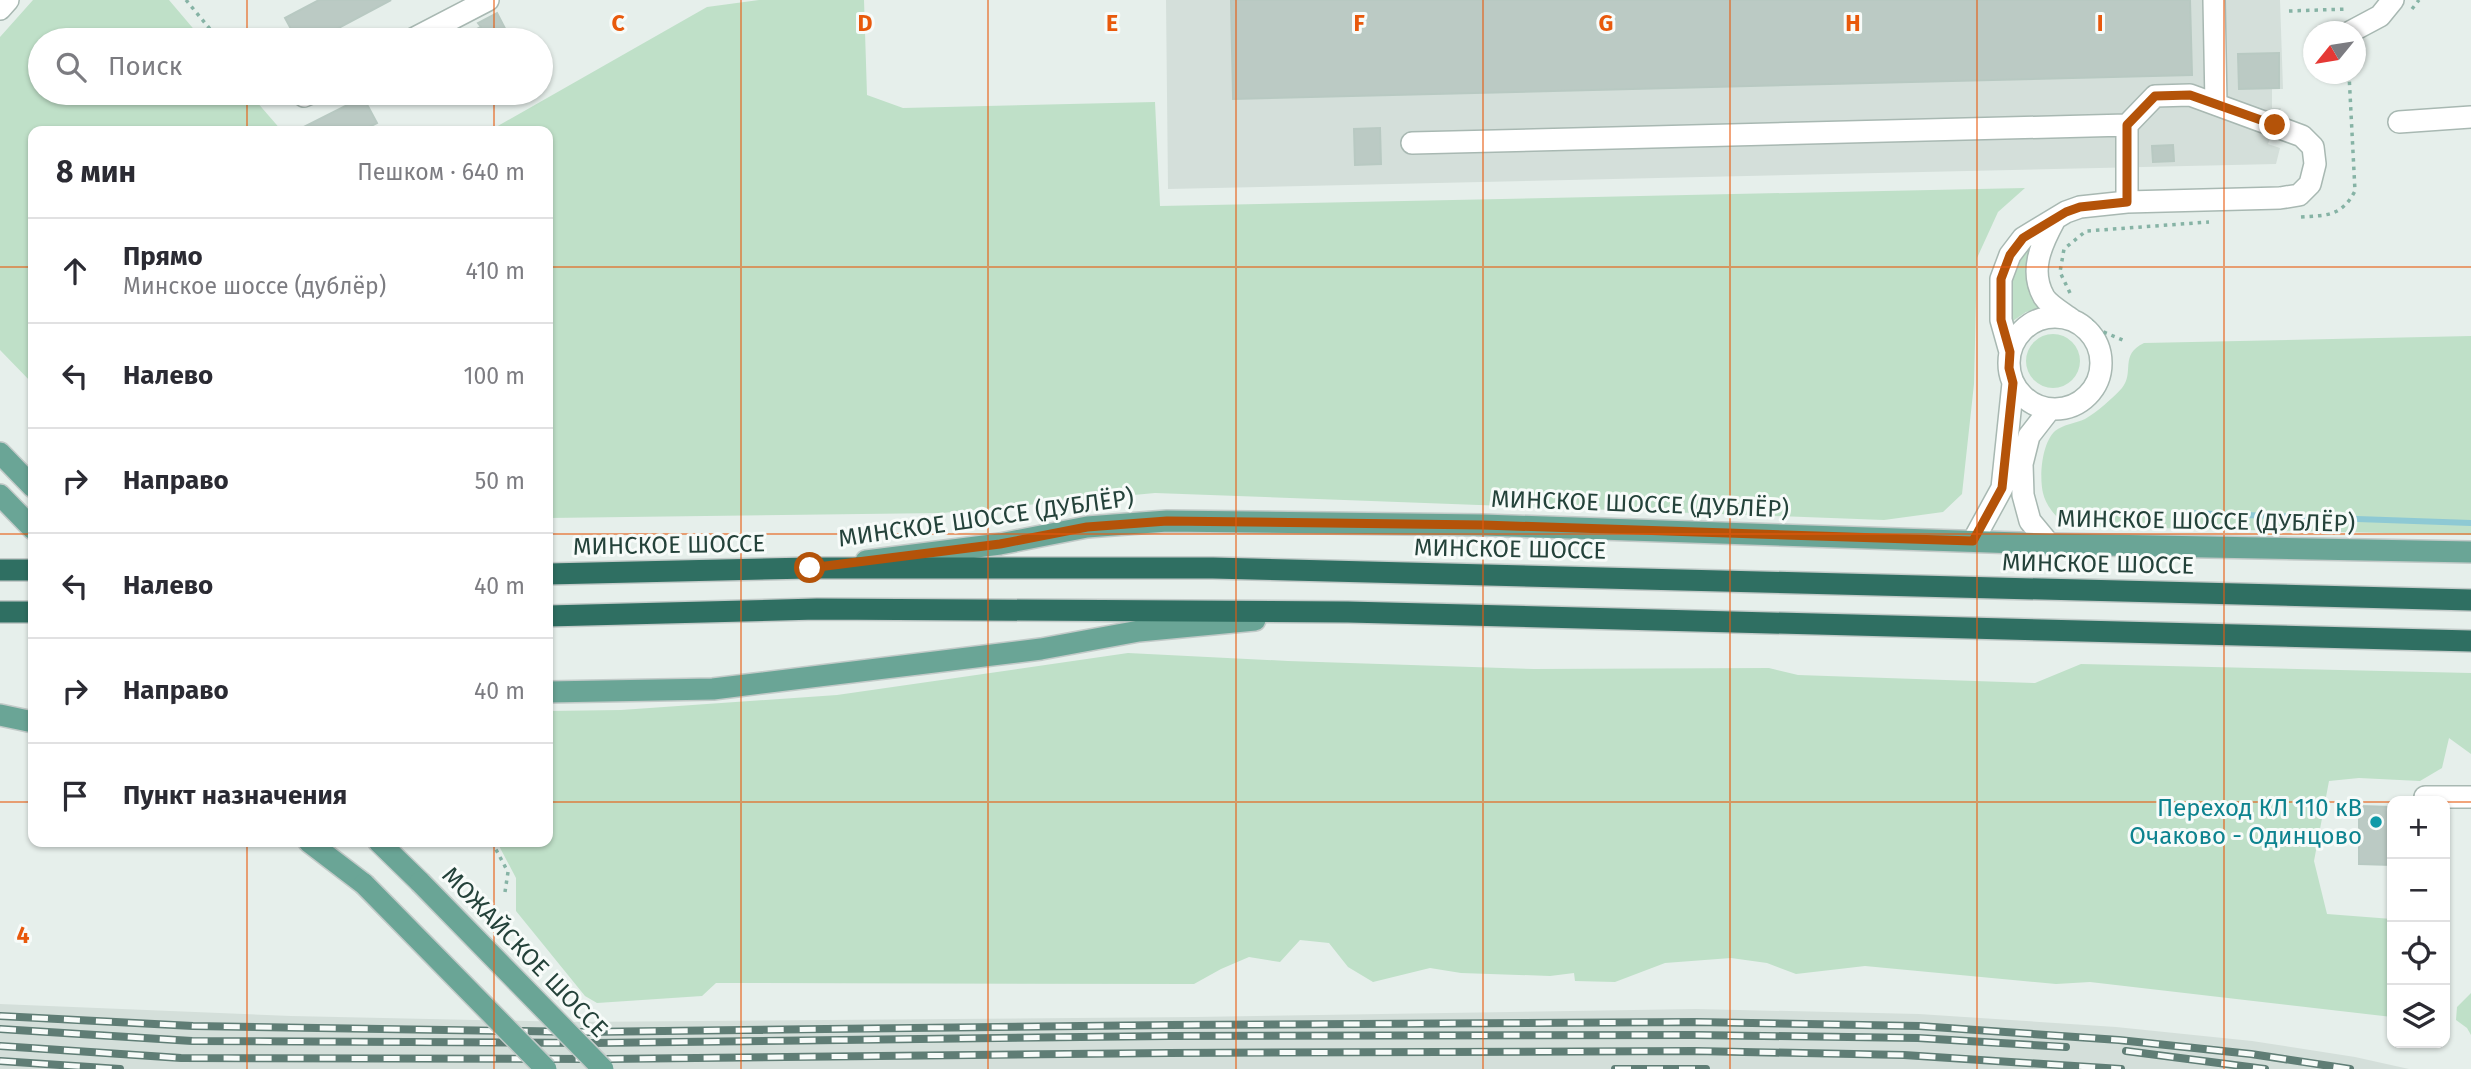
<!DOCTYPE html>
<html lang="ru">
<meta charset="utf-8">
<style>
body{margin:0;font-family:"Fira Sans",sans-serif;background:#f2f2f3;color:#2b2b33}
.controls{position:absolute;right:21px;bottom:21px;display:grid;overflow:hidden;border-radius:14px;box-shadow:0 2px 5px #0004}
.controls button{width:63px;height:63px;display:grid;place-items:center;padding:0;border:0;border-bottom:2px solid #e1e1e2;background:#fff;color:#2b2b33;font:35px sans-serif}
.compass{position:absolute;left:2303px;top:21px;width:63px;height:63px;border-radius:50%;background:#fff;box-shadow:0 2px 5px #0004;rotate:240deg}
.stop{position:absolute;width:21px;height:21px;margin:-16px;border:5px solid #b45309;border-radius:50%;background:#fff}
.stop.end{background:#b45309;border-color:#fff;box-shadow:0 2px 7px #0008}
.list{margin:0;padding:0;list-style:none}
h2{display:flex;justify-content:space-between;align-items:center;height:91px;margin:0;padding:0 28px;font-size:30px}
h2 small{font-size:23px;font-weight:400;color:#7c7c81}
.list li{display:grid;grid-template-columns:46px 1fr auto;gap:21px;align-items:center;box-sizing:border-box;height:105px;padding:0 28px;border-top:2px solid #e1e1e2}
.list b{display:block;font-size:26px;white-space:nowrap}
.list p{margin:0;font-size:23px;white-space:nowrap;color:#7c7c81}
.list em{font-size:23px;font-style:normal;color:#7c7c81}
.icon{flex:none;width:38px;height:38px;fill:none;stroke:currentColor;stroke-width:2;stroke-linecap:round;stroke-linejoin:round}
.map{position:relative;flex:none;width:2471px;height:1069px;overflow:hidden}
.search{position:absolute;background:#fff;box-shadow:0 2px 5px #0004;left:28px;top:28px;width:525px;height:77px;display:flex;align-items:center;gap:18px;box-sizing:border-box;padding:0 24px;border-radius:38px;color:#7c7c81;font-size:26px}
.panel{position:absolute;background:#fff;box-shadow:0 2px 5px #0004;left:28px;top:126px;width:525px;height:721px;border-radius:14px}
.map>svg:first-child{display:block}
.built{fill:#d4dfda}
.green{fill:#bfe0c8}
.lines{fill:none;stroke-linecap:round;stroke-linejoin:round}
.stream{stroke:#8ec9d4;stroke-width:6}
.building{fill:#bbcac4;stroke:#b8c9c2;stroke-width:2}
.minor-casing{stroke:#a8b8b2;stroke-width:24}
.major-casing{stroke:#c2cac8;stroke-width:24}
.highway-casing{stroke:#c2cac8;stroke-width:24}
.path{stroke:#86b3a5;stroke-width:3.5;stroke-dasharray:3.5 5;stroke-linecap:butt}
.minor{stroke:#fff;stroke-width:21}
.major{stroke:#6aa596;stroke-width:21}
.highway{stroke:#2f6f62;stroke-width:21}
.rail-casing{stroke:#5f7d75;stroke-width:8}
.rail{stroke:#f7fbf9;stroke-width:5;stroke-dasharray:16;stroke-linecap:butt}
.major-bridge-casing{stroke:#c2cac8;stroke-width:24;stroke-linecap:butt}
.major-bridge{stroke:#6aa596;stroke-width:21}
.route{stroke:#b45309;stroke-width:9}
.grid{fill:none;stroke:#e8590c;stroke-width:2;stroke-opacity:0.55}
.culture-dot{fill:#0f9aa8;stroke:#f7fbf9;stroke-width:2.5}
.labels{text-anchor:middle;stroke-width:6;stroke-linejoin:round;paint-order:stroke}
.street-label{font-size:24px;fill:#24423a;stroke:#f7fbf9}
.culture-label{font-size:24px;fill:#0d838f;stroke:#f7fbf9;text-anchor:end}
.grid-label{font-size:23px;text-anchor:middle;font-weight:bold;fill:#e8590c;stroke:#f7fbf9;stroke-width:6;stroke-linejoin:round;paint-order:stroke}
</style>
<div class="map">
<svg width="2471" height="1069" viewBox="0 0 2471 1069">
<rect width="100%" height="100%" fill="#e6efeb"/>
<path class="built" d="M1166,0H2280L2283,89H2272V108H2281L2268,144L2280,148L2276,164L1168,189Z
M0,1004L291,1016L573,1022L1195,1017L1696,1009L1919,1014L2116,1027L2252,1041L2355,1057L2409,1069H0Z"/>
<path class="green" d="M33,0H169L203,40H40V93H249L282,131H33V384L0,350V37Z
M759,0H864L867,95L903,108L1155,102L1160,206L2025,188L1998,212L1977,258L1974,384L1962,494L1943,512L1884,520L1155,493L942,513L548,518V131H489L707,7Z
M2036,236L2044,308L2026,312L2007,325C2009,294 2010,256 2036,236Z
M2026 361a27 27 0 1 1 54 0a27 27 0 1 1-54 0Z
M2471,336V535L2068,526C2057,519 2046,506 2043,493C2039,476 2042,443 2055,431C2062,425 2076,423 2085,419C2096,413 2113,398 2122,388C2135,372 2119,355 2144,343Z
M1128,653L1288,661L1534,669L1769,668L1798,675L2035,683L2081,664L2471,673V754L2449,738L2442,768L2420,781L2359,778L2329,781L2314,861L2327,914L2392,919V1017L2090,982L2056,984L1865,966L1796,974L1767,963L1731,958L1665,963L1615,982L1575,981L1574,973L1550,976L1461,973L1430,968L1373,982L1348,967L1329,943L1300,940L1280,962L1249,957L1221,969L1194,984L716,983L702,996L597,1003L585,996L516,911V878L497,842H548V711L621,710L837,695Z
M2471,993V1035L2467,1028L2456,1020L2457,1007Z"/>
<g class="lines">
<path class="stream" d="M2185,513L2471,523"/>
</g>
<path class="building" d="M319,0H391L316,40H297L285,18Z
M1231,0H2190L2192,75L1233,99Z
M497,13L511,40H455L481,27L478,23Z
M2279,53V88L2239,89L2238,54Z
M363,97L377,123L361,131H296Z
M1380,128L1381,164L1355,165L1354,129Z
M2173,145L2174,161L2153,162L2152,146Z
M2359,806L2392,807V865L2359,864Z"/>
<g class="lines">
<g class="minor-casing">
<path id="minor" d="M2214,0L2216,104
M0,9L8,0
M2350,32L2380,16L2393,0
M411,40L488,0
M304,96L311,93
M2399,122L2471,117
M1412,143L2127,125
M2054,221C2041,245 2029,271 2044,297C2049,305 2063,313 2071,319
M2009 363a46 46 0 1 1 92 0a46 46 0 1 1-92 0Z
M2010,352L2001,320V279L2010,255L2023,238L2066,212L2080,207L2127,202L2280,198L2299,195L2310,184L2315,164L2313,147L2302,136L2190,95L2155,96L2127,125V202
M1973,541L2002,488L2013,383
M2049,544L2030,521L2023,495L2022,464L2029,436L2050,409
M2425,797H2471"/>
</g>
<g class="major-casing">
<path id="major" d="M0,453L33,487
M0,495L33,529
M866,561L1000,544L1087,527L1167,521L1483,525L2049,544L2471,552
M548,692L713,689L1041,649L1139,631L1255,620
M0,715L33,722
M309,842L364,884
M379,842L420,882"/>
</g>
<g class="highway-casing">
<path id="highway" d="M0,570H33
M548,574L810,568H1213L2471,600
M0,612H33
M548,616L817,609L1348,612L2471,641"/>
</g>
<path class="path" d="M186,0L219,40
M2412,9L2419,0
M2289,11L2348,9
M2301,217C2327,215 2341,217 2355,191L2349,74
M2070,293L2060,272L2064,249L2086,231L2209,222
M2091,321L2099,330L2125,341
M492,842L508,872L505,892"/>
<use href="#minor" class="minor"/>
<use href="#major" class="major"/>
<use href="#highway" class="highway"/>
<g class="rail-casing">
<path id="rail" d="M0,1016L193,1026L582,1032L1168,1025L1696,1022L1919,1026L2119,1040L2251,1054L2350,1069
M0,1029L192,1041L592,1043L1168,1036L1696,1035L1918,1038L2066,1047
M0,1046L181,1058L606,1059L1168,1053L1695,1051L1904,1055L2121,1069
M2126,1051L2265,1069
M0,1061L120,1069
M1615,1069H1706"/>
</g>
<use href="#rail" class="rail"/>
<g class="major-bridge-casing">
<path id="major-bridge" d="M420,882L603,1069
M364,884L546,1069"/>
</g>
<use href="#major-bridge" class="major-bridge"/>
</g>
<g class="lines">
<path class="route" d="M810,568L1000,544L1087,527L1167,521L1483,525L1973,541L2002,488L2013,383L2009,368L2010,352L2001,320V279L2010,255L2023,238L2066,212L2080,207L2127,202V125L2155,96L2190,95L2275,125"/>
</g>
<path class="grid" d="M247,0V40M494,0V40M741,0V1069M988,0V1069M1236,0V1069M1483,0V1069M1730,0V1069M1977,0V1069M2224,0V1069M247,93V131M494,93V131M0,267H33M548,267H2471M0,534H33M548,534H2471M0,802H33M548,802H2392M2445,802H2471M247,842V1069M494,842V1069"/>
<circle class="culture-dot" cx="2376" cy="822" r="7"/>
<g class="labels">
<g class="street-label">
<text transform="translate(1640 504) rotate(2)" y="8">МИНСКОЕ ШОССЕ (ДУБЛЁР)</text>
<text transform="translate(986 518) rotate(-8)" y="8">МИНСКОЕ ШОССЕ (ДУБЛЁР)</text>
<text transform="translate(2206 521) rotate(1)" y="8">МИНСКОЕ ШОССЕ (ДУБЛЁР)</text>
<text transform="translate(669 545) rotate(-1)" y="8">МИНСКОЕ ШОССЕ</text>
<text transform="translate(1510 549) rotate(1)" y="8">МИНСКОЕ ШОССЕ</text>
<text transform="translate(2098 564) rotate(1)" y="8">МИНСКОЕ ШОССЕ</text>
<text transform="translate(525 952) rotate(46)" y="8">МОЖАЙСКОЕ ШОССЕ</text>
</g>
<g class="culture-label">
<text x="2362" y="816">Переход КЛ 110 кВ<tspan x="2362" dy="28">Очаково - Одинцово</tspan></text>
</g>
</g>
<g class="grid-label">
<text x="618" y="31">C</text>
<text x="865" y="31">D</text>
<text x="1112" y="31">E</text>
<text x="1359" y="31">F</text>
<text x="1606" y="31">G</text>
<text x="1853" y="31">H</text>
<text x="2100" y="31">I</text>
<text x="23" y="943">4</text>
</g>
</svg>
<div class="controls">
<button>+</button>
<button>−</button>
<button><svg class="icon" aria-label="locate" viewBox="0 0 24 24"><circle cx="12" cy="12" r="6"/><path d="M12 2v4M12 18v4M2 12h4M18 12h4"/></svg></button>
<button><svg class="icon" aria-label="layers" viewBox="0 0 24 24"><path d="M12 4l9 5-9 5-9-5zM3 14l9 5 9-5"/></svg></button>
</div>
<svg class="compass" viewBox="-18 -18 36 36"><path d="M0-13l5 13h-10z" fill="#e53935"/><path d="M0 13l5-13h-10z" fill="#7c7c81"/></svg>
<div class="stop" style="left:810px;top:568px"></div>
<div class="stop end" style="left:2275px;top:125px"></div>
<div class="search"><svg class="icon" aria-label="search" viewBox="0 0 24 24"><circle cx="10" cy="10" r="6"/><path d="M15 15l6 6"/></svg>Поиск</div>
<section class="panel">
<h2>8 мин<small>Пешком · 640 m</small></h2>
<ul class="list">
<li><svg class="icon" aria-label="ahead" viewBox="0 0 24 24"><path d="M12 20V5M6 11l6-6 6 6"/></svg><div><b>Прямо</b><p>Минское шоссе (дублёр)</p></div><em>410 m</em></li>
<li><svg class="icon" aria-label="left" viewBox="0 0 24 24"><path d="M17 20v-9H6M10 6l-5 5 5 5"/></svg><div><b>Налево</b></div><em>100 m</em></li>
<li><svg class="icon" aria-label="right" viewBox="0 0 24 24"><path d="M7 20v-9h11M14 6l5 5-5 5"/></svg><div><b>Направо</b></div><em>50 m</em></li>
<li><svg class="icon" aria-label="left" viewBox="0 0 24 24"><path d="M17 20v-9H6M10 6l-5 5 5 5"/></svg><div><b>Налево</b></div><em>40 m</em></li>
<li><svg class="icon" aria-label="right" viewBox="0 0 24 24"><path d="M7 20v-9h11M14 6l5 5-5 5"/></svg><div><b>Направо</b></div><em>40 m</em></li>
<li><svg class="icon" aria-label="arrive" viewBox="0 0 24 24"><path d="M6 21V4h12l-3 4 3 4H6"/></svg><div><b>Пункт назначения</b></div></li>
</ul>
</section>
</div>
